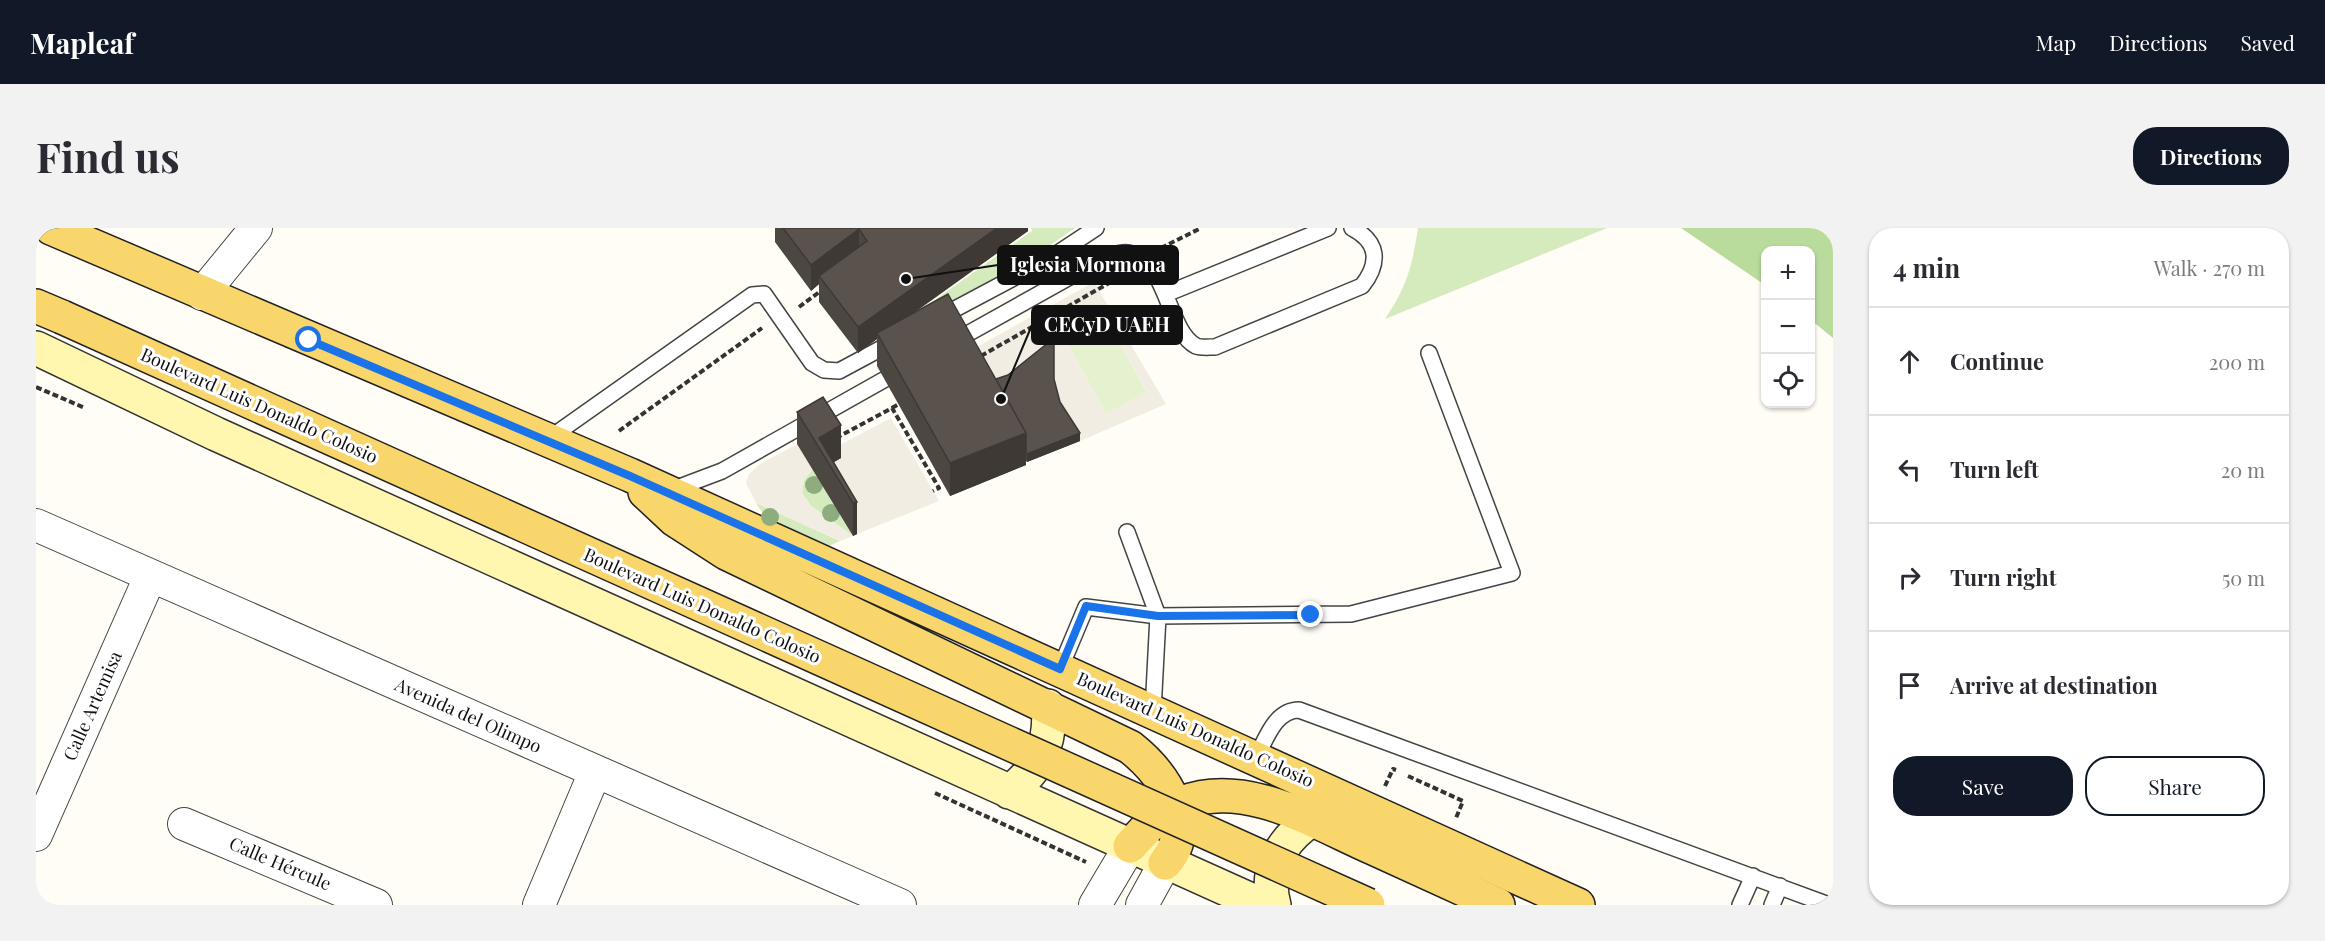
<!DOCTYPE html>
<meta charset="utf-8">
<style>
body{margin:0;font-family:"Playfair Display",serif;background:#f2f2f3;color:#2b2b33}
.controls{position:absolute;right:18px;top:18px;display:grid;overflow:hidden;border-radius:12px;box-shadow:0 2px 4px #0004}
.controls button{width:54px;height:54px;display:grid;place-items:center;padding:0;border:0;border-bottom:2px solid #e1e1e2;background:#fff;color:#2b2b33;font:30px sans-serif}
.stop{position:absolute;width:18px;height:18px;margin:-14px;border:4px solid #1a73e8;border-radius:50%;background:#fff}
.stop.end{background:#1a73e8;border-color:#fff;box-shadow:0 2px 6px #0008}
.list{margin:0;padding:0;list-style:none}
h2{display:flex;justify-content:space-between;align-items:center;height:78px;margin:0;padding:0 24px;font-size:26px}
h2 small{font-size:20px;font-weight:400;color:#7c7c81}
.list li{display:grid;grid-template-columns:39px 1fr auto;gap:18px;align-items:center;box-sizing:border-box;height:108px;padding:0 24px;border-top:2px solid #e1e1e2}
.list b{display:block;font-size:22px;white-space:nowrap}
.list em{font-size:20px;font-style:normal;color:#7c7c81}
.actions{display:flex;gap:12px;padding:18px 24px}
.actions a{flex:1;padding:14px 0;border:2px solid #111827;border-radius:24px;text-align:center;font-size:21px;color:#111827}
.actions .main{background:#111827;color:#fff}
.icon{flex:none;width:33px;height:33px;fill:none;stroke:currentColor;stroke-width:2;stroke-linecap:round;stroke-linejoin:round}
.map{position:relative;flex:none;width:1797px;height:677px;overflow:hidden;border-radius:24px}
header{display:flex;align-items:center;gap:36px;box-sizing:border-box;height:84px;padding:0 30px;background:#111827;color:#fff}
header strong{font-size:28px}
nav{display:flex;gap:33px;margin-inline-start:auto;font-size:21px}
.intro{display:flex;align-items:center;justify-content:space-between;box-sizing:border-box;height:144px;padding:0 36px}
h1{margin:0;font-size:42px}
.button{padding:15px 27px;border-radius:24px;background:#111827;color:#fff;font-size:21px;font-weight:700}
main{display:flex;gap:36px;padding:0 36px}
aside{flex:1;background:#fff;border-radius:24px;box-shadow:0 2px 4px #0004}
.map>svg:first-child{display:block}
.green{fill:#d5ebbd}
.forest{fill:#b9dc9c}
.pitch{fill:#e6f2cf}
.plaza{fill:#f1ede2;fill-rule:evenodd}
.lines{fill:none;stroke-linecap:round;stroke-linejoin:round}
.lane-casing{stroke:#444;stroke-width:18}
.street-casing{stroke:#444;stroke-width:34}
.secondary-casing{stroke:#333;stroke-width:36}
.primary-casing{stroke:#222;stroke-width:36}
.path{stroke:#333;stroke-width:4;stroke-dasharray:6 3;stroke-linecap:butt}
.lane{stroke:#fff;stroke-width:15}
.street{stroke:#fff;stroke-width:32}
.secondary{stroke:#fff6b0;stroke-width:33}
.primary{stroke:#f9d66b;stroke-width:33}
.primary-bridge-casing{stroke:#222;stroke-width:36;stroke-linecap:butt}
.primary-bridge{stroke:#f9d66b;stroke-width:33}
.tree{fill:#8dad7f}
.wall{fill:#4d4742}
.shaded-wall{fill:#3f3936}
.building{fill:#5a524d;stroke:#3f3936;stroke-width:1.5}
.route{stroke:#1a73e8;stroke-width:8}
.labels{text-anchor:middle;stroke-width:6;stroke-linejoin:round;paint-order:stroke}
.street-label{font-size:18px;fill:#111;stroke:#fff}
.leader{fill:none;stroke:#111;stroke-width:2}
.callout-dot{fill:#111;stroke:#fff;stroke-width:2}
.callout{fill:#111;stroke:#111;stroke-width:2}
.callout-label{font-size:20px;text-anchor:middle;font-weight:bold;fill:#fff}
</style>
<header>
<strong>Mapleaf</strong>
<nav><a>Map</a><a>Directions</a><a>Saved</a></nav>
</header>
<div class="intro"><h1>Find us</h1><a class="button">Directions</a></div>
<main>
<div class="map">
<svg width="1797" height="677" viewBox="0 0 1797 677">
<rect width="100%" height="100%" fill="#fffdf5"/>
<path class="green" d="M995,0H1039L1000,27L824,125L996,3Z
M1382,0H1571L1349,91C1371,58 1376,39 1382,0Z
M777,241L817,308L775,278L766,265L768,252Z
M720,275L804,313L791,319L732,293Z"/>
<path class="forest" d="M1645,0H1797V110L1775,92L1774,22H1730L1729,57Z"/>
<path class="pitch" d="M1070,90L1111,164L1070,186L1030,113Z"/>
<path class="plaza" d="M1058,54L1130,176L1044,213L1024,182L949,163L928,126ZM1070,91L1111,163L1070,186L1030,113Z
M855,190L903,273L821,306L783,243L798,220Z
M761,216L777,241L768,252L766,265L775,278L817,308L804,313L720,275L710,255L713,246L724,236Z"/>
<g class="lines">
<g class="lane-casing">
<path id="lane" d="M1130,66L1292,0
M904,89L1013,31L1060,0
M917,114L1073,27C1079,27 1087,24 1092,25C1131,30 1131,103 1160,118C1165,120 1173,119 1179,119L1326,58C1344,35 1343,14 1316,0
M511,212L716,67L728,66L776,135L788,142L803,143L857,114
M633,263L686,243L867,141
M1091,304L1122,388L1117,483
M1024,441L1050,379L1122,388L1315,386L1476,345L1393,125
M1220,530C1230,511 1239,482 1263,482L1793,677
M1704,677L1717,648
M1736,677L1744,658"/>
</g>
<g class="street-casing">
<path id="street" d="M166,66L220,0
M0,297L864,677
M148,596L340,677
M0,607L114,349
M503,677L559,544
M1059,677L1094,618
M1106,677L1129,635"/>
</g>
<g class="secondary-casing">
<path id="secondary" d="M0,120L180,206L1226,677
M973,564C1003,542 1016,515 1012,478
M1238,677C1228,641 1246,612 1275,592"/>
</g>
<g class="primary-casing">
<path id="primary" d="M15,0L594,247L1542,677
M0,78L26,89
M609,264L639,292L690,325L1094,519C1127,545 1163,596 1129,635
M1094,618C1110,601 1124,583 1146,575C1210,550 1280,595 1337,620C1379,639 1421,658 1462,677"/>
</g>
<path class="path" d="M1125,20L1165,0
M763,79L786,62
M945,128L1073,55
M0,159L49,180
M856,180L866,174
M583,203L726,100
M800,210L856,180L903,260L897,263
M1372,548L1427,573L1420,590
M1349,558L1357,541L1360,542
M899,565L1050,634"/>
<use href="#lane" class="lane"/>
<use href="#street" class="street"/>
<use href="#secondary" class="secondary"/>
<use href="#primary" class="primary"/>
<g class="primary-bridge-casing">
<path id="primary-bridge" d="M26,89L1332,677"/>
</g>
<use href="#primary-bridge" class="primary-bridge"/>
</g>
<g class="tree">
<circle cx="778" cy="257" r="9"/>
<circle cx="795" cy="285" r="9"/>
<circle cx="734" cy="289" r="9"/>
</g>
<path class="wall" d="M739,0H992V3L878,85L960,151H1018L1024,174L1044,213L991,234L990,233V237L914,268L841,138V111L822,125L783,74V56L775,63L739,14Z
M761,184L805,230L798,234L821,274V306L817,308L761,216Z"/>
<path class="shaded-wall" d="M961,0H992V3L843,109L841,105V111L822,125V99Z
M823,1V27L783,48V56L775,63V37Z
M805,197V230L793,237L783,210Z
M990,205V237L914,268V235Z
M1044,205V213L991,234V226Z
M821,274V306L817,308V275Z"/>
<path class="building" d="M747,0H961L822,99L783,48L831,13L823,1L775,37Z
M912,66L990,205L914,235L841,105Z
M1018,110V151L1024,174L1044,205L991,226L990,225V205L960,151L972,147Z
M787,169L805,197L783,210L821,274L817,275L761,184Z"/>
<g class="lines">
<path class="route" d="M273,112L594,248L1024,441L1050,378L1122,388L1275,387"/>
</g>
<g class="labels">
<g class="street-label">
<text transform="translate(223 178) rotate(24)" y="6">Boulevard Luis Donaldo Colosio</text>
<text transform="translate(666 378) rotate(24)" y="6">Boulevard Luis Donaldo Colosio</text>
<text transform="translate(57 478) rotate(-66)" y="6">Calle Artemisa</text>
<text transform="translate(432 488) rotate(24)" y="6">Avenida del Olimpo</text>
<text transform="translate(1159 502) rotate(24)" y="6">Boulevard Luis Donaldo Colosio</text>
<text transform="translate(244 636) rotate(23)" y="6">Calle Hércule</text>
</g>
</g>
<path class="leader" d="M870 51L962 37M965 171L996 97"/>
<g class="callout-dot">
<circle cx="870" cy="51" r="6"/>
<circle cx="965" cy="171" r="6"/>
</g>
<g class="callout">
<rect x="962" y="18" width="180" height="38" rx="6"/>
<rect x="996" y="78" width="150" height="38" rx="6"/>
</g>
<g class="callout-label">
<text x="1052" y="44">Iglesia Mormona</text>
<text x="1071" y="104">CECyD UAEH</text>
</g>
</svg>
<div class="controls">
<button>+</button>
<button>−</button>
<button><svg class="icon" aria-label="locate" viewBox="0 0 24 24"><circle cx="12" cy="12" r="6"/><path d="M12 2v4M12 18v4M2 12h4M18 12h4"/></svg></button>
</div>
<div class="stop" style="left:273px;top:112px"></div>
<div class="stop end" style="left:1275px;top:387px"></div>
</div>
<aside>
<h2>4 min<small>Walk · 270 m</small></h2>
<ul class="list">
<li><svg class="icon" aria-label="ahead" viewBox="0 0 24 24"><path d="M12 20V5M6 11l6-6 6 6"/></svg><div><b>Continue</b></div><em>200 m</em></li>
<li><svg class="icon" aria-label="left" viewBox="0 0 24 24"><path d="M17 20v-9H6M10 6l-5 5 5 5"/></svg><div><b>Turn left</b></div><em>20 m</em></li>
<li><svg class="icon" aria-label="right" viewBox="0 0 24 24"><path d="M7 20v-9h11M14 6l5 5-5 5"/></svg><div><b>Turn right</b></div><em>50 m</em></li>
<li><svg class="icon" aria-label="arrive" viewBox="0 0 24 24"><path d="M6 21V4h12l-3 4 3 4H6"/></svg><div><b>Arrive at destination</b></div></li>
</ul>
<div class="actions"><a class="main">Save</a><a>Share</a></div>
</aside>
</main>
